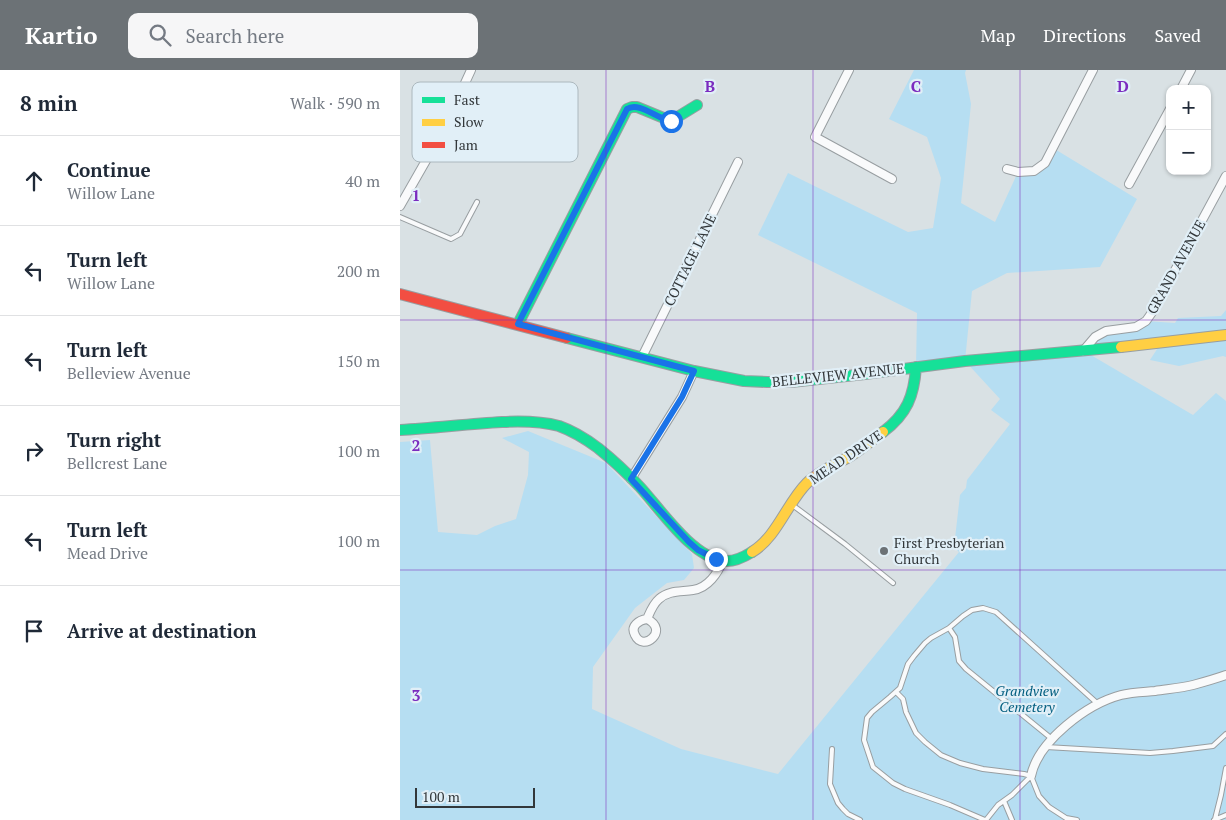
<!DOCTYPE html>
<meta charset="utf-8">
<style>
body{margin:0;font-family:"PT Serif",serif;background:#f6f6f7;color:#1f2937}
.controls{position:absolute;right:15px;top:15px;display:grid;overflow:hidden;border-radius:10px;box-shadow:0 1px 4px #0004}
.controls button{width:45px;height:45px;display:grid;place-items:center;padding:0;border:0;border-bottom:1px solid #e0e1e3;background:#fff;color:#1f2937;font:25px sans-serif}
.scale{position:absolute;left:15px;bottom:12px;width:120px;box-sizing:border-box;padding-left:5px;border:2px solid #32373a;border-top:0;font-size:14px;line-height:18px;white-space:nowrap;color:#32373a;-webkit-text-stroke:4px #e1eff7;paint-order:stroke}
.stop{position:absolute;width:15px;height:15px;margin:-11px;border:4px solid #1a73e8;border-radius:50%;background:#fff}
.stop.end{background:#1a73e8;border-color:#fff;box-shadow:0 1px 5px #0008}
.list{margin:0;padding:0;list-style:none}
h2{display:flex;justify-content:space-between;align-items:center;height:65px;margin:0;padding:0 20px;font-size:21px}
h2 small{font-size:16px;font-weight:400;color:#747a83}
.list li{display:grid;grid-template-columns:32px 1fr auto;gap:15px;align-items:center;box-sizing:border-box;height:90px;padding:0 20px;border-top:1px solid #e0e1e3}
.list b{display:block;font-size:19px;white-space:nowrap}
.list p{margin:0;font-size:16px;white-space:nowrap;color:#747a83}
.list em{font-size:16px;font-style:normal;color:#747a83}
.icon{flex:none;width:28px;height:28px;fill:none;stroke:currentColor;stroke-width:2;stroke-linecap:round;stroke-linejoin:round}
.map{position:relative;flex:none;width:826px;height:750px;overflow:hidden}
header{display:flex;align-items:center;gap:30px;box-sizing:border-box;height:70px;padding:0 25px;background:#6c7276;color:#fff}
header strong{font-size:24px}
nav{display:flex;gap:28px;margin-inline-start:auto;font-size:18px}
.search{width:350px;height:45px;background:#f6f6f7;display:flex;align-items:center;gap:12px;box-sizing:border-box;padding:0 18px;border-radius:10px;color:#747a83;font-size:19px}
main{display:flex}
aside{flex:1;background:#fff}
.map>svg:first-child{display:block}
.green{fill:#b6def2}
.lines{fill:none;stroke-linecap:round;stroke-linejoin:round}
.lane-casing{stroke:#989ea1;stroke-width:6}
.street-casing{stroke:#989ea1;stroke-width:10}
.fast-casing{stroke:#989ea1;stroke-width:12}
.slow-casing{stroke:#989ea1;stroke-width:12}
.jam-casing{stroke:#989ea1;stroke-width:12}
.lane{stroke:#f9fafb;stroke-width:4}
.street{stroke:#f9fafb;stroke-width:8}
.fast{stroke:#16e098;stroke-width:10}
.slow{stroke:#ffcf43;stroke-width:10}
.jam{stroke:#f24e42;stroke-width:10}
.route{stroke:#1a73e8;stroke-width:6}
.grid{fill:none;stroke:#7b2cbf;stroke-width:1;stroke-opacity:0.55}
.poi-dot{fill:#6c7276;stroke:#e1eff7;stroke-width:2}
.labels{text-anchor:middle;stroke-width:4.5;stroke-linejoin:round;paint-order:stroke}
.street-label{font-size:14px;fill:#32373a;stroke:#e1eff7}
.poi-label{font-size:14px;fill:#32373a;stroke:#e1eff7;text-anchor:start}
.park-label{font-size:14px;font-style:italic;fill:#005d7f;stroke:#e1eff7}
.key{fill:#e1eff7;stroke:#acb8be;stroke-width:1}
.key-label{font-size:14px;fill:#32373a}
.grid-label{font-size:16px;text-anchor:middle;font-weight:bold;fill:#7b2cbf;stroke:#e1eff7;stroke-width:4.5;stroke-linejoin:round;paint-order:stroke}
</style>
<header>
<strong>Kartio</strong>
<div class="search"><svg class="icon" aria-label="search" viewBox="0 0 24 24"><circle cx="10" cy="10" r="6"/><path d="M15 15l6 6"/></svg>Search here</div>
<nav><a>Map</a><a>Directions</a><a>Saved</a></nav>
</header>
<main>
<aside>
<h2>8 min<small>Walk · 590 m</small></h2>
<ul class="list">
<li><svg class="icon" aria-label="ahead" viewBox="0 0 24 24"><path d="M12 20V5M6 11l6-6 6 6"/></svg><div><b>Continue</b><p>Willow Lane</p></div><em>40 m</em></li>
<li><svg class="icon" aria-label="left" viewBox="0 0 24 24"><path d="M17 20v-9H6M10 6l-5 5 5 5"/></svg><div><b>Turn left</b><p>Willow Lane</p></div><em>200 m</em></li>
<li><svg class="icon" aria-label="left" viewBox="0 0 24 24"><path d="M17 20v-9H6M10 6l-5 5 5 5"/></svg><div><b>Turn left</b><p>Belleview Avenue</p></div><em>150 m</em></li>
<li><svg class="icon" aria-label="right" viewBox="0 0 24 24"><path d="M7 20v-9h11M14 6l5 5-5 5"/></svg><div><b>Turn right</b><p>Bellcrest Lane</p></div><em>100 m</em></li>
<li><svg class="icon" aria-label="left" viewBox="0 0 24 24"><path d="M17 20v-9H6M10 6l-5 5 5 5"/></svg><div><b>Turn left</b><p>Mead Drive</p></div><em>100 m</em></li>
<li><svg class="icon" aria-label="arrive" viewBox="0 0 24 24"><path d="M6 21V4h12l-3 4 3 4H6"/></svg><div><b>Arrive at destination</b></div></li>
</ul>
</aside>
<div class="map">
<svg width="826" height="750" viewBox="0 0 826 750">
<rect width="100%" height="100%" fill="#d9e1e4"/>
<path class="green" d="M514,0H566L565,3L571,34L561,133L595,152L618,102L634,101L653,78L737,129L700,197L607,203L572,221L565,291L683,281L695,267L746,251L775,253L778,248L821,246L826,240V287L823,286L779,296L750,290L761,273L684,281L793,345L816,323L826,331V750H0V372L30,370L38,462L77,465L95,456L116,449L128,405L129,382L102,368L128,361L206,393L292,484L294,498L284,510L267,513L235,538L193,597L192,639L281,679L378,704L559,482L554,477L560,425L566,418L567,410L610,354L591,340L600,329L565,291L516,297L517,243L358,165L388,103L508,162L533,158L541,108L527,67L489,49Z"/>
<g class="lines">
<g class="lane-casing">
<path id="lane" d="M0,147L51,169L60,164L77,132
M391,434L445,474L493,513
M549,558L555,567L559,591L566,599L652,669
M496,622L503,629L506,642L516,663L525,672L541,685L560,693L583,699L624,704L631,706
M646,677L750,683L773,681L813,676L826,664
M432,679L430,714L438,733L443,739L448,744L460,750
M631,706L639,726L649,737L666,748L677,750
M604,731L612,750
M815,749L821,725L826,698
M585,750L550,735L505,719L493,713L473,697L464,670L467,648L472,642L490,627L500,618L508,594L514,586L525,573L531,568L549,558L563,546L572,540L583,538L596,542L698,634
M586,750L598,735L612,725L631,706
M814,750L826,745"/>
</g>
<g class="street-casing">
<path id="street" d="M449,0L415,67L492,109
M781,19L791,0
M607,99L618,102L634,101L645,93L693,0
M729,114L770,39
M0,136L44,59L71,0
M683,281L695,267L706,261L736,257L746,251L753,241L826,106
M242,287L338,92
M231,409L282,327L294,301
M247,549C270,560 243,583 235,565C230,556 239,550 247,549C250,542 253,534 259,529C269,520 281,522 293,520C308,518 318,503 323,490
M631,706C638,671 687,634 721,625C732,622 744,622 755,621C768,619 781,618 793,615C804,612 815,609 826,605"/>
</g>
<g class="fast-casing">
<path id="fast" d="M118,254L227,39L232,37H237L271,51L297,35
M167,268L294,301L344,311L367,312H391L465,304L565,291L721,277
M0,360C34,358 68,354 102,352C121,351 140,351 159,356C173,361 186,369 198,378C213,390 227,403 240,417C261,440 292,487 324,491C334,492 344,487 352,482
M483,362C507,344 514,326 516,297"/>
</g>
<g class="slow-casing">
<path id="slow" d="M721,277L826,265
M352,482C377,467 387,433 407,413C419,401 437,394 452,385C463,378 473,369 483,362"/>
</g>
<g class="jam-casing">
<path id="jam" d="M0,224L167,268"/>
</g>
<use href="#lane" class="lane"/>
<use href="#street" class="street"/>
<use href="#fast" class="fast"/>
<use href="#slow" class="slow"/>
<use href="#jam" class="jam"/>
</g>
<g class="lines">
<path class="route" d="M271,51C257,49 239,31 227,39L118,254L294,301L282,327L231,409L289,472L298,480L316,489"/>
</g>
<path class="grid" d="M206,0V750M413,0V750M620,0V750M0,250H826M0,500H826"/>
<circle class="poi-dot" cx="484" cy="481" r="5"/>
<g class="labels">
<g class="street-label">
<text transform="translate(290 190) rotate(-64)" y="5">COTTAGE LANE</text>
<text transform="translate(776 197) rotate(-61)" y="5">GRAND AVENUE</text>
<text transform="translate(438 305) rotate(-6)" y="5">BELLEVIEW AVENUE</text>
<text transform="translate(446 387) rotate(-34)" y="5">MEAD DRIVE</text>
</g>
<g class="poi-label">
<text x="494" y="478">First Presbyterian<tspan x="494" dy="16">Church</tspan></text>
</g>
<g class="park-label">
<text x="627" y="626">Grandview<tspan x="627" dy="16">Cemetery</tspan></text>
</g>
</g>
<rect x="12" y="12" width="166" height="80" rx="8" class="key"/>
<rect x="22" y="27" width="23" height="6" fill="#16e098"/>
<rect x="22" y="49" width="23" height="7" fill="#ffcf43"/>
<rect x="22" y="72" width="23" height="6" fill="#f24e42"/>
<g class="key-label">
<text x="54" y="35">Fast</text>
<text x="54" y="57">Slow</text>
<text x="54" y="80">Jam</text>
</g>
<g class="grid-label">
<text x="310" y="22">B</text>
<text x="516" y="22">C</text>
<text x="723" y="22">D</text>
<text x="16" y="131">1</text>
<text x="16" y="381">2</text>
<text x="16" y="631">3</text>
</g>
</svg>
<div class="controls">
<button>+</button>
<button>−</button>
</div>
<div class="scale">100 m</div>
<div class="stop" style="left:271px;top:51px"></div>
<div class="stop end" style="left:316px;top:489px"></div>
</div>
</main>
